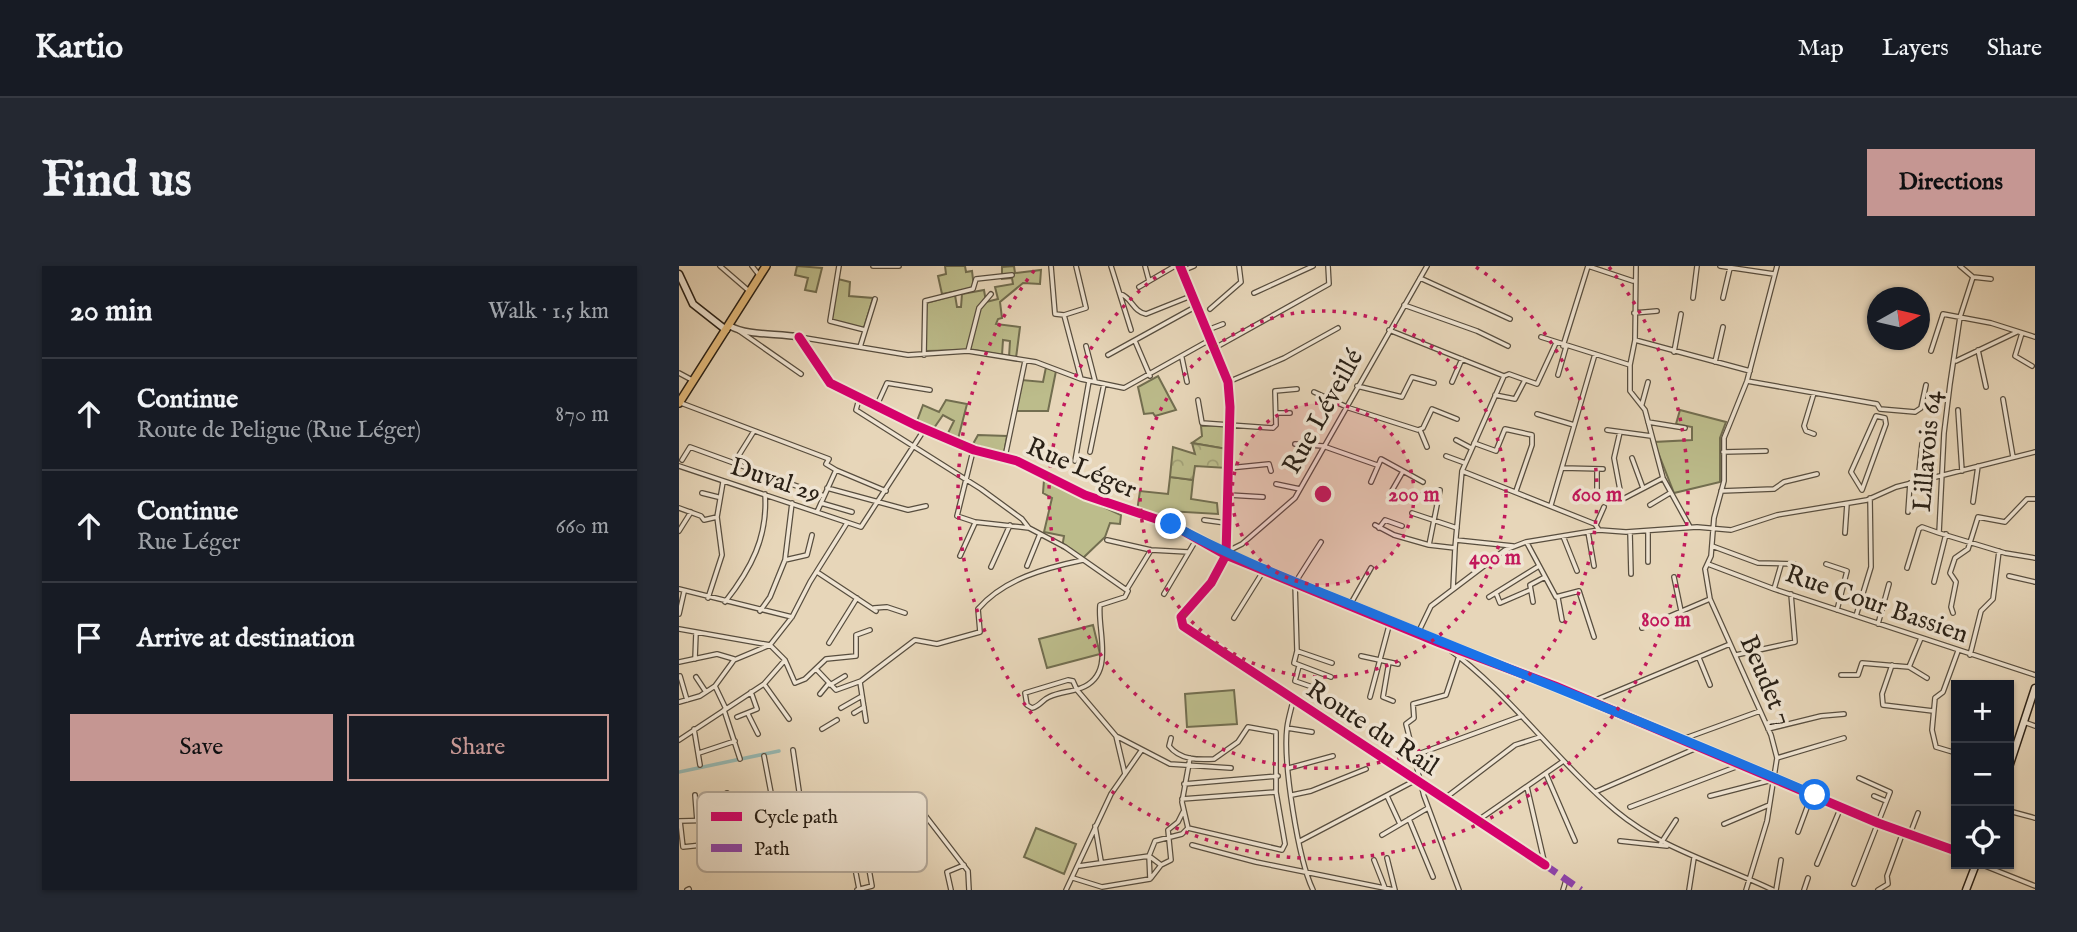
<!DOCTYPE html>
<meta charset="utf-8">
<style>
body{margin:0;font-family:"IM FELL English",serif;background:#242831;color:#f1f3f6}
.controls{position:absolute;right:21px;bottom:21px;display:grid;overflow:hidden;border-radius:0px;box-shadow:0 2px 5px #0004}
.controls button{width:63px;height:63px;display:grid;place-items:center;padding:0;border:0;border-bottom:2px solid #363941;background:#171b24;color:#f1f3f6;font:35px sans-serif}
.compass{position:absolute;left:1188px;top:21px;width:63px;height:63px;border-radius:50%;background:#171b24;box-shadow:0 2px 5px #0004;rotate:82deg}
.stop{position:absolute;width:21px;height:21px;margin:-16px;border:5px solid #1a73e8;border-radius:50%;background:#fff}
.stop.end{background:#1a73e8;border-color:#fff;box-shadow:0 2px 7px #0008}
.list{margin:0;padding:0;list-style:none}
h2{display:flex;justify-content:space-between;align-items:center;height:91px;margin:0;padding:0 28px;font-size:30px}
h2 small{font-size:23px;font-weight:400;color:#9ea1a6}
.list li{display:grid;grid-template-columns:46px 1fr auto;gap:21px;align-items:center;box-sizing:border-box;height:112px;padding:0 28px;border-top:2px solid #363941}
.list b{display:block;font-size:26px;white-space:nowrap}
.list p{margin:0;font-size:23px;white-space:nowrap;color:#9ea1a6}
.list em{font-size:23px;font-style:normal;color:#9ea1a6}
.actions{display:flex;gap:14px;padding:21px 28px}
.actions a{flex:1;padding:16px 0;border:2px solid #c59692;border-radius:0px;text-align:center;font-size:24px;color:#c59692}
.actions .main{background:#c59692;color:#111}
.icon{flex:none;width:38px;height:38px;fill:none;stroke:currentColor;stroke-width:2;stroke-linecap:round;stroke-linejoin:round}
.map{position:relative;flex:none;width:1356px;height:624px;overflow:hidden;border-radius:0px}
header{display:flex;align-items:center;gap:42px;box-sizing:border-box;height:98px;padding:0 35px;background:#171b24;border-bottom:2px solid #363941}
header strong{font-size:33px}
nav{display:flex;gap:38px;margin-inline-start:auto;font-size:24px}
.intro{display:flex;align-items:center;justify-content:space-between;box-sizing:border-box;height:168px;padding:0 42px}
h1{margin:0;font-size:49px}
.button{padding:18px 32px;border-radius:0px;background:#c59692;color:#111;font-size:24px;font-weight:700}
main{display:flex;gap:42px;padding:0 42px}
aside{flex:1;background:#171b24;border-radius:0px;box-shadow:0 2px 5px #0004}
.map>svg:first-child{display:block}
.green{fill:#bcbc8b;stroke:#726e50;stroke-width:2}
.forest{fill:url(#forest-crowns);stroke:#726e50;stroke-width:2}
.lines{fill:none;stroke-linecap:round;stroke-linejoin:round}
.canal{stroke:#97b9b3;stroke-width:3.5}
.minor-casing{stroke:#584e3f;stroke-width:6}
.tertiary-casing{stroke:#584e3f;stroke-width:8}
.secondary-casing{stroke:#292016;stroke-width:9}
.primary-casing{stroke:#292016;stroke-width:10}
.minor{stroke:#efe4d2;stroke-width:3.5}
.tertiary{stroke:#efe4d2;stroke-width:5}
.secondary{stroke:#efe4d2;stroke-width:6}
.primary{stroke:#e4bb7c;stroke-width:7}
.quiet{stroke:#8e44ad;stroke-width:7;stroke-dasharray:14 7;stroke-linecap:butt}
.cycleway-casing{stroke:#efe4d2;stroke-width:13}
.cycleway{stroke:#d6006c;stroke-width:9}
.route{stroke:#1a73e8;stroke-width:9}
.ring{fill:none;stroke:#c2185b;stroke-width:3.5;stroke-dasharray:3.5 7}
.labels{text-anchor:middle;stroke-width:7;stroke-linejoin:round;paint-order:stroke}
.street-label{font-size:26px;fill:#292016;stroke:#efe4d2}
.key{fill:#efe4d2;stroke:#b4a99a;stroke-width:2}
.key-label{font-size:19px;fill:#292016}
.centre{fill:#c2185b;stroke:#efe4d2;stroke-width:3.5}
.ring-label{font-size:21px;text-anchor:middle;font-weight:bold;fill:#c2185b;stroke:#efe4d2;stroke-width:7;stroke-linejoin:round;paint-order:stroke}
</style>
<header>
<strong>Kartio</strong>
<nav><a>Map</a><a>Layers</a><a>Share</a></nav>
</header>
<div class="intro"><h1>Find us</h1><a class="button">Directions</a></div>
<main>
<aside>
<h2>20 min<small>Walk · 1.5 km</small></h2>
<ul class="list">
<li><svg class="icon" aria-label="ahead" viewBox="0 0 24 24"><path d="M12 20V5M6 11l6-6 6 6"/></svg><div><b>Continue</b><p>Route de Peligue (Rue Léger)</p></div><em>870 m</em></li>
<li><svg class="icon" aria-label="ahead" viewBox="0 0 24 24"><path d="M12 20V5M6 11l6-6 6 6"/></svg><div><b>Continue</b><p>Rue Léger</p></div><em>660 m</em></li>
<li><svg class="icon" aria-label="arrive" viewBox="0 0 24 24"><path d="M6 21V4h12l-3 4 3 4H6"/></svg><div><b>Arrive at destination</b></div></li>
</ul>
<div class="actions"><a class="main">Save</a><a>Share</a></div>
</aside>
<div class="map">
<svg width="1356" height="624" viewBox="0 0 1356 624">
<defs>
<pattern id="forest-crowns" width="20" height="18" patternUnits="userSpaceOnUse" patternTransform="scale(1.75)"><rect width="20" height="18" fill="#bcbc8b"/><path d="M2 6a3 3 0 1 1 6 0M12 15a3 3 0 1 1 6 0" fill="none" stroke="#a2a177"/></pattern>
</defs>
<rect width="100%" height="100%" fill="#e7d6b9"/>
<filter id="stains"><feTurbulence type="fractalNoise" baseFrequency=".00286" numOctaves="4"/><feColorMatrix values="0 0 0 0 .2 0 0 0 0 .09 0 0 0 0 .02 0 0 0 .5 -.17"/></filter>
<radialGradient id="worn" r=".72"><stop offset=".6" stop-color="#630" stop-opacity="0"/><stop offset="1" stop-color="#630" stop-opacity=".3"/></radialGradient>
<path class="green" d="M118,0L143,2L137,26L126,24L129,12L116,9Z
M266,0H286L287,6L293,5L295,22L263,28L259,10L267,8Z
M335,0L336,7L362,4L361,18L344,17L321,36L323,52L319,53L317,58L341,61L337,92L330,91L331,75L324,74L323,89L295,84L246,85L247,37L276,29L278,41H282L283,28L305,24L307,36L319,33L316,21L334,18L333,12L323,13V1Z
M159,13L171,16L170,30L194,32L185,62L151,56Z
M367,101L377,105L369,145H336L343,114L364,116Z
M479,110L497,144L476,150L474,147L465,148L459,121Z
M267,134L288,138L279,173L269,167L275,155L264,149L255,162L238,155L244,139L260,146Z
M1001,144L1047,156L1041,172V216L995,227L975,176L1013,174V161L997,158Z
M548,159V183L513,177L523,170L522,160Z
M299,169L328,170L325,188L294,178Z
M491,211L514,214L512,233L538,237L539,248L489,245L487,256L458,245L461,225L489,228Z
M365,214L442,249L441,258L431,257L426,271L404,292L383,282L385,270L365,266L373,232L364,227Z
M414,359L421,388L368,402L360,373Z
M555,424L558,458L508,461L506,428Z
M357,562L397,578L385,608L345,591Z"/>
<path class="forest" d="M513,177L548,183V202L516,200L514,214L491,211L494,181L516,188Z"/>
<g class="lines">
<path class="canal" d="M0,506L100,485"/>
<g class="minor-casing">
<path id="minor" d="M41,0L70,25
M73,0L80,9
M160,0L151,55L186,64
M194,0H220
M372,0L376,48L385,49
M397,0L407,42L385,49L402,113
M432,0L452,64
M466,0L470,15
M501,0L549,116L551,141L547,289L532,317L502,351L504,360L866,599
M909,0L954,15
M957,0L956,74L951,99V125L966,144L984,212L1011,261
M1041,0L1095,8
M1281,0L1294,11L1312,13
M503,5L515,0
M1294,11L1281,51L1271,118L1265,167L1260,267L1326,287L1356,292
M741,12L831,53
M460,21L496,0
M575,27L634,0
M441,28C452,30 454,46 467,48L512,30
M1014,32L1018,0
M1044,32L1051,2
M725,39L798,65L829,80
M531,43L562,16L560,0
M955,47L978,45
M59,64L122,108
M710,64L825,110L830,108L858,118L877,77
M526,65L544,58
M1343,67L1336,90L1353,100
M120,71L229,89L289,85L357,96L402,113L445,122L529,75
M862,71L951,99
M956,74L1071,105
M456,75L471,110
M407,80L416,115
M884,80L909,0
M181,81L196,33
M534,83L650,18L649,0
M1299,84L1307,121
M289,85L300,42L312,28
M1252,85L1264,48L1312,57L1356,71
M995,86L1002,48
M245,89L246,35L294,23L297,13L333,9
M429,89L516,41
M503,92L508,116
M1277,95L1338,66
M1036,96L1044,61
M0,107L13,114
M879,109L887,81
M1068,115L1198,138L1201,143L1236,146L1242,142L1247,119
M549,116L605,92L659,62
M773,116L783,93
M678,120L723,131L733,111L755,117
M635,126L670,142L739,164L744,162L753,143L778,153
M1135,127L1125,160L1127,165L1135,168
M816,129L836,133L846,114
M180,133L177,144L302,223L343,253L350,262L386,281L449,325L446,331L421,339C418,365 437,409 402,422C392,426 380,426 370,431C363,434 361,440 353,442L348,439L346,427L389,414L394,415L398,424L437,470L446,508
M1324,133L1334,191
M519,134L523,157L594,162L597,159L596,125L618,123
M2,137L150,193L147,198L157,204L138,246
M963,138L969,116
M198,139L208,117L251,124
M1279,144L1283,205
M597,147H611
M858,148L895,159
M1197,150L1206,152L1207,158L1183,224L1172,206Z
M969,156L1006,162
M741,164L748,181
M928,164L972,170
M777,174L792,182
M795,177L817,185L826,163L853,169V179L837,225
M616,178L644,180L698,199
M294,185L278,250L296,256L350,262
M411,186L425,118
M1044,186L1087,185
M767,190L786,197
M326,191L346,95
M953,192L964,222
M3,194L11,181L55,197L75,165
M396,195L410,115
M55,197L145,230
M0,200L182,261L245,164
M550,202L590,198L592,205
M883,202L924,203
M157,204L207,225
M783,205L916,258L920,264
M1239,215L1243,178
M692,216L702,193L744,216
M597,218L621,223
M148,222L229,244L247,240
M761,224L750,279L776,282L774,323
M941,224L935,192L941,166
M1042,225L1095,223L1105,216L1138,208
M23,227L39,231
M918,227V203
M711,228L723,207
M550,229L584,231
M740,229L757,237
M942,234L984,212
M1294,236L1299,200
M142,237L173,246
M872,239L916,88
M971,239L991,227
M0,242L22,250L25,254L38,251
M1229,246L1231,217
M733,247L778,262
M525,254L547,257
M696,259L715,269L750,279
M917,259L925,241
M700,262L706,254L723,260
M0,265L12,246
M969,265V296
M909,266L915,300
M951,266L952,308
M1166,267L1168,238
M884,270L898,305
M428,274L472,284L509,286
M777,274L834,280
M642,276L616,317L618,385L653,397
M848,277L877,331L900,325L915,371
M1033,280L1079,297L1115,298
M776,282L783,205L825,110
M547,286L563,278L616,232L748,0
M281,290L296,257
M106,294L128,289L133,269
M1029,298L1095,323L1356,409
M1147,298L1168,305L1158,344
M348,300L361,268
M312,301L331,259
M1228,302L1240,263L1243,261L1260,267
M138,306L197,345
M1330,310L1356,316
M995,311L1002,345
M1255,316L1267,268
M0,323L113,351
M448,323L472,284
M1095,323L1102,299
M817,327L821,337L851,324
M485,328L517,274
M810,331L860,300
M29,332L43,289L38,251L44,216
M879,332L883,354
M46,336C72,303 89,271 86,228
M854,336L851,319L866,311
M671,339L692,302
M195,342L208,341L226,347
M81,345L91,331L106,294L113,237
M1274,347L1272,341L1277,316L1271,307L1276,292L1289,283L1299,251L1326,256L1348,233H1356
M0,348L5,326
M1177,350L1192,301L1191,232
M555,352L585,304
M1199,358L1210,318
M963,362L1031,333
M0,363L91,379L106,394L116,417L126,413L147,393L177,390V369L191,364
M739,367L752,340L826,284L847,276L920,264L947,266L1018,261L1052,264L1098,249L1188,234L1217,221L1356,186
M150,377L178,332
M767,381C831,427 876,494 937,545C984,584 1040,598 1094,624
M618,385L615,397L652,411
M1057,389L1116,376L1112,328
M1291,389L1302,345L1314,333L1320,285
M682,390L719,398
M1020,392L1031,419
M16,393L17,367
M0,396L38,388L55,393
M710,396L704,431L714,435
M1213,399L1203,428L1204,439L1254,445
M620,400L616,415L639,423
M1230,401L1248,412
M137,403L157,424L182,415L236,374L258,378L301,366L299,343C325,313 366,302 404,294
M1162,409H1179L1183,397L1230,401L1242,372
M1,410L8,434
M17,411L27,426
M181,416L187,455
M85,418L110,453
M151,419L166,410
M36,420L47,443
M141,428L150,417
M691,431L711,356
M614,435C612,444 609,453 608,462C604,497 619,593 634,624
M914,435L1051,378
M0,436L21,430L36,420L55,394L91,379L113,351L131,316L168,257
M162,442L183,430
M45,444L61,493
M175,447L185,441
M69,448L79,468
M58,451L78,443L72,426
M1345,456L1356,460
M608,462L633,466
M15,463L21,499
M143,463L158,454
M1089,463L1142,450L1165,448
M439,471L491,498L552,502
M492,472L490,480C501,494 519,494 535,493L559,476L569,461L597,466V526L606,578L603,584L509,562
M1004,473L1081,445
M0,474L85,418L106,394
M114,484L124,552
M20,487L56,475
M1277,487L1257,481L1253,464L1256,432L1264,426L1279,385
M85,490L97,553
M734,490L843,450
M1098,492L1165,472
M610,502L654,490
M867,508L896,575
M505,518L599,510
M848,521L866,599
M916,526L1020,481
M48,527L50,555
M16,529L18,555
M613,529L632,525L687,503
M708,530L721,558
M1031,530L1093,514
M1195,530L1207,535
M26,531L30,555
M503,533L597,526
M765,533L836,479L861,471
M951,541L1062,499
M242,544L289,605L290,624
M1330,545L1356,552
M730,553L754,611
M0,555L129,552
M1,555L4,581L23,579
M798,555L883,496
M1045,558L1090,539
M416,560L422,595
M1119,566L1133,528
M1231,568L1239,547
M703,569L749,542
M621,575L737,514
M941,575L988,580
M982,577L997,554
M513,579L577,596L715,624
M173,587L180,623
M708,592L716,624
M695,594L706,622
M1138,598L1162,541
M1301,598L1356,620
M482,599L470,590L476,575L503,568L509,562L503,536L511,492
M394,612L423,621L471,613L470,590L400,600
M472,612L482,599L492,594L489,564L499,556L504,546
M1175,618L1211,526L1180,512
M8,624L10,623
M178,624L193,620L188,592
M272,624L268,606L285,599
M387,624L432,528L462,485
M780,624L745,530L727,458L735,452L734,438L767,429L780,390
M884,624L887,614
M1010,624L1015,592
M1067,624L1088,555L1098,492L1092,469L1031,333L1026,303L1032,290L1035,252L1045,215V172L1068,115L1098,0
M1097,624L1102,594
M1125,624L1129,612
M1199,624L1209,618L1208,610L1224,566"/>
</g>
<g class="tertiary-casing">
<path id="tertiary" d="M51,60C69,70 99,67 120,71L151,117L236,159L295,184L338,195L406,229L492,258L547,289L761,377L876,420L1199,557L1277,585"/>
</g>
<g class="secondary-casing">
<path id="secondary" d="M0,8L14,38L47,64
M1330,501L1356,422
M1287,624L1297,598"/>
</g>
<g class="primary-casing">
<path id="primary" d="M0,137L87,0"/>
</g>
<use href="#minor" class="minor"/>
<use href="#tertiary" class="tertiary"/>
<use href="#secondary" class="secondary"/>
<use href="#primary" class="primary"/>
<path class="quiet" d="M866,599L902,624"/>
<g class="cycleway-casing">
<path id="cycleway" d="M501,0L549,116L551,141L547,289L532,317L502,351L504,360L866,599
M120,71L151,117L236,159L295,184L338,195L406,229L492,258L547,289L761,377L876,420L1199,557L1277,585"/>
</g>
<use href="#cycleway" class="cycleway"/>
</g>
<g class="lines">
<path class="route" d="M492,258C562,297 636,323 710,354C852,412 995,468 1136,529"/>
</g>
<circle cx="644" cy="228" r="91" fill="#c2185b" fill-opacity=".12"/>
<g class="ring">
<circle cx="644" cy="228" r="91"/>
<circle cx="644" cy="228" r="183"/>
<path d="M797 1A274 274 0 1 1 491 1"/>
<path d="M930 1A365 365 0 1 1 358 1"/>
</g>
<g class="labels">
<g class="street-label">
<text transform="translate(643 145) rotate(-61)" y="9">Rue Léveillé</text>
<text transform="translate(1247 185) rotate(-85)" y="9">Lillavois 64</text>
<text transform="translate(403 201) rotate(23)" y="9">Rue Léger</text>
<text transform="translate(97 213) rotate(18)" y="9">Duval 29</text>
<text transform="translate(1198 337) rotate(19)" y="9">Rue Cour Bassien</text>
<text transform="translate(1088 414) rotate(67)" y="9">Beudet 7</text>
<text transform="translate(694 461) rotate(33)" y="9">Route du Rail</text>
</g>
</g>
<rect x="18" y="526" width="230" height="80" rx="10" class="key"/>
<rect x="32" y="546" width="31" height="9" fill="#d6006c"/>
<rect x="32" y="578" width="31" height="8" fill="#8e44ad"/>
<g class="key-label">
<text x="75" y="557">Cycle path</text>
<text x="75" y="589">Path</text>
</g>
<circle cx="644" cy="228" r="10" class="centre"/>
<g class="ring-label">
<text x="735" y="235">200 m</text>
<text x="918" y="235">600 m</text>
<text x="816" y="298">400 m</text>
<text x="987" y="360">800 m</text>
</g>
<rect width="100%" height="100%" filter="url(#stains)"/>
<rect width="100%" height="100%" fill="url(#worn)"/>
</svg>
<div class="controls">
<button>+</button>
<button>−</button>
<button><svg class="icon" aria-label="locate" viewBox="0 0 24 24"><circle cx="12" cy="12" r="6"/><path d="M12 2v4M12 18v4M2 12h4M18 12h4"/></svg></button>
</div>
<svg class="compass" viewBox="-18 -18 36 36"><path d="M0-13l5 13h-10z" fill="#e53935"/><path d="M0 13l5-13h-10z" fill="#9ea1a6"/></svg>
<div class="stop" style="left:1136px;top:529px"></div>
<div class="stop end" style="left:492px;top:258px"></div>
</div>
</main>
